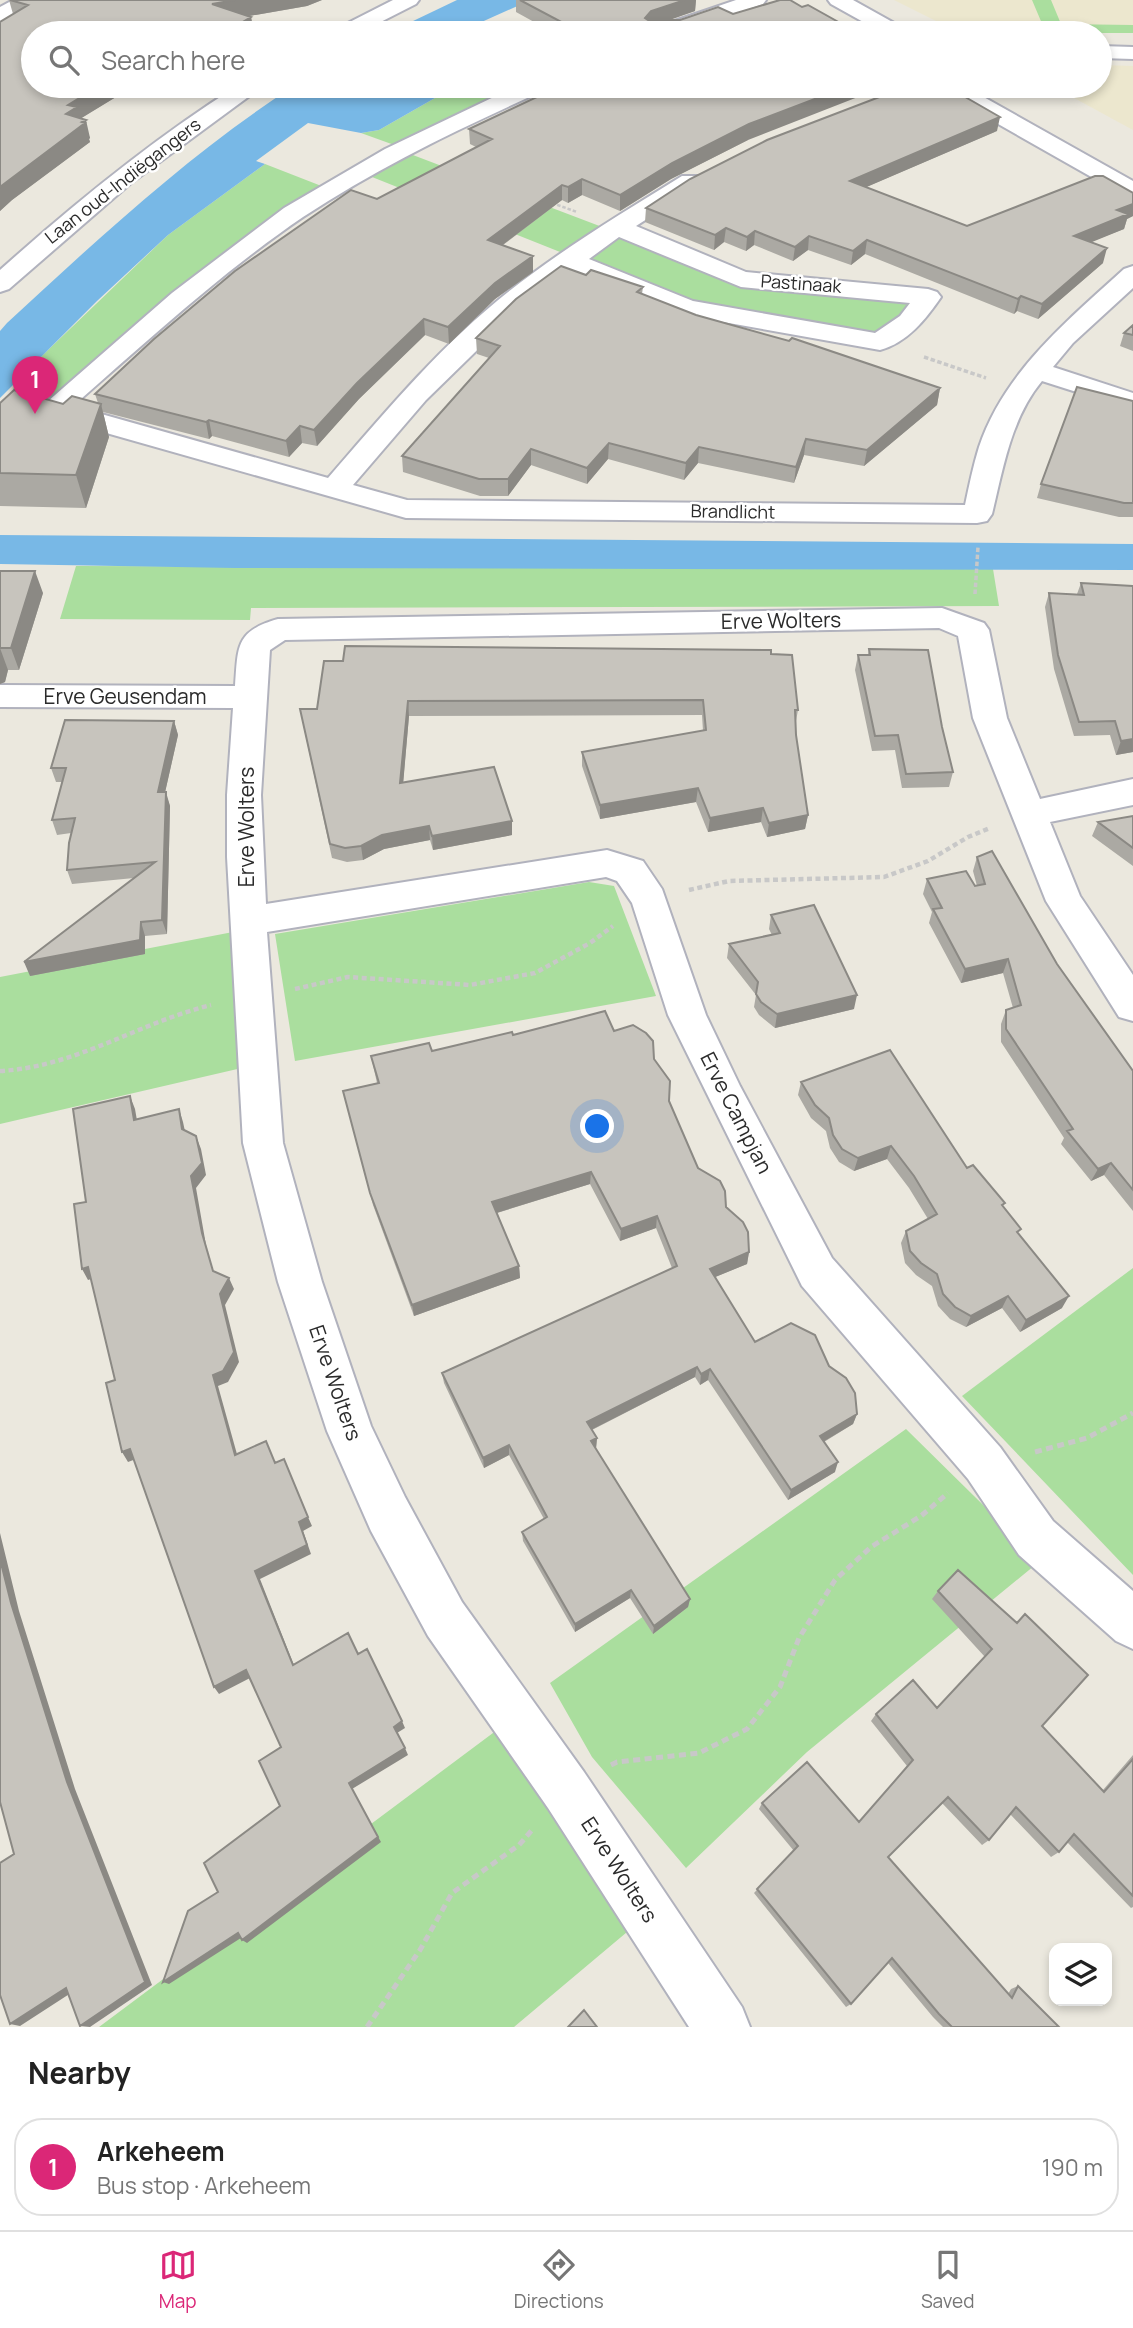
<!DOCTYPE html>
<meta charset="utf-8">
<style>
body{margin:0;font-family:Manrope,sans-serif;background:#f6f6f6;color:#222}
.controls{position:absolute;right:21px;bottom:21px;display:grid;overflow:hidden;border-radius:14px;box-shadow:0 4px 10px #0003}
.controls button{width:63px;height:63px;display:grid;place-items:center;padding:0;border:0;border-bottom:2px solid #e0e0e0;background:#fff;color:#222;font:35px sans-serif}
.you{position:absolute;left:598px;top:1127px;width:24px;height:24px;margin:-18px;border:5px solid #fff;border-radius:50%;background:#1a73e8;box-shadow:0 0 0 10px #1a73e833}
.badge{display:grid;place-items:center;width:46px;height:46px;border-radius:50%;background:#db2777;color:#fff;font-size:23px;font-weight:700}
.pin{position:absolute;translate:-50% -58px;filter:drop-shadow(0 2px 4px #0008)}
.pin::after{content:'';position:absolute;top:37px;width:24px;height:21px;background:inherit;clip-path:polygon(0 0,100% 0,50% 100%)}
.list{margin:0;padding:0;list-style:none}
h2{display:flex;justify-content:space-between;align-items:center;height:91px;margin:0;padding:0 28px;font-size:30px}
h2 small{font-size:23px;font-weight:400;color:#767676}
.list li{display:grid;grid-template-columns:46px 1fr auto;gap:21px;align-items:center;box-sizing:border-box;height:98px;margin:0 14px 14px;padding:0 14px;border:2px solid #e0e0e0;border-radius:28px}
.list b{display:block;font-size:26px;white-space:nowrap}
.list p{margin:0;font-size:23px;white-space:nowrap;color:#767676}
.list em{font-size:23px;font-style:normal;color:#767676}
.icon{flex:none;width:38px;height:38px;fill:none;stroke:currentColor;stroke-width:2;stroke-linecap:round;stroke-linejoin:round}
.map{position:relative;flex:none;width:1133px;height:2027px;overflow:hidden}
.search{position:absolute;background:#fff;box-shadow:0 4px 10px #0003;left:21px;right:21px;top:21px;height:77px;display:flex;align-items:center;gap:18px;box-sizing:border-box;padding:0 24px;border-radius:38px;color:#767676;font-size:26px}
.sheet{height:203px;background:#fff}
nav{display:flex;justify-content:space-around;align-items:center;box-sizing:border-box;height:98px;border-top:2px solid #e0e0e0;background:#fff;font-size:19px;color:#767676}
nav a{display:grid;justify-items:center;gap:4px}
nav .on{color:#db2777}
.map>svg:first-child{display:block}
.education{fill:#ece7ce}
.green{fill:#aade9e}
.water{fill:#78b8e6}
.lines{fill:none;stroke-linecap:round;stroke-linejoin:round}
.street-casing{stroke:#b1b2bd;stroke-width:4}
.secondary-casing{stroke:#b1b2bd;stroke-width:4}
.path-far3{stroke:#c8c8c8;stroke-width:2.5;stroke-dasharray:3.5 2;stroke-linecap:butt}
.path-far2{stroke:#c8c8c8;stroke-width:3.5;stroke-dasharray:4.5 2.5;stroke-linecap:butt}
.path-far1{stroke:#c8c8c8;stroke-width:4.5;stroke-dasharray:5 3.5;stroke-linecap:butt}
.path{stroke:#c8c8c8;stroke-width:5;stroke-dasharray:7 4.5;stroke-linecap:butt}
.street{fill:#fff;fill-rule:evenodd}
.secondary{fill:#fff;fill-rule:evenodd}
.wall{fill:#aba9a3}
.shaded-wall{fill:#8b8984}
.building{fill:#c7c4bd;stroke:#8b8984;stroke-width:2}
.labels{text-anchor:middle;stroke-width:5;stroke-linejoin:round;paint-order:stroke}
.far-street-label{font-size:18px;fill:#2b2b2b;stroke:#fff}
.street-label{font-size:21px;fill:#2b2b2b;stroke:#fff}
</style>
<div class="map">
<svg width="1133" height="2027" viewBox="0 0 1133 2027">
<rect width="100%" height="100%" fill="#ebe8de"/>
<path class="education" d="M894,0H1133V31L977,32L940,23Z
M1100,65L1133,66V130L1052,86H1100Z"/>
<path class="green" d="M1032,0H1051L1061,24L1133,25V33H1046Z
M456,86H518L397,146L361,133L379,130Z
M405,152L618,233L744,284L914,302L899,320L875,335L688,303L367,175Z
M265,164L324,187L54,401L13,389L24,373L168,235Z
M76,566L993,569L999,606L251,608L250,620L60,619Z
M589,882L614,886L656,996L295,1061L275,934Z
M233,932L246,1067L0,1124V977Z
M1133,1268V1575L962,1396Z
M906,1429L1040,1561L807,1752L686,1868L592,1757L550,1683Z
M497,1730L633,1927L514,2027H99Z"/>
<path class="water" d="M457,0H531L457,33H388Z
M294,86H456L379,130L361,133L308,123L256,161L265,164L168,235L97,301L0,398V331L7,323C98,239 190,153 294,86Z
M0,535L1133,544V570L235,568L0,564Z"/>
<g class="lines">
<g class="street-casing">
<path id="street" d="M13,0H38L35,4L0,22V7Z
M736,0H766L763,4L678,33H647L651,29Z
M517,86H546L543,91C460,128 379,167 303,217C221,273 147,341 73,406L328,478C381,417 434,353 497,301C554,254 619,215 682,176H698L702,181L698,186L636,226L746,272L928,289L937,292L941,297C926,319 907,343 880,350L678,314L573,270L515,313L426,400L353,485L407,500L965,505C969,486 973,466 979,447C1004,372 1068,320 1124,269L1133,266V288L1073,343L1053,367L1133,393V410L1042,381C1011,418 1003,469 992,514L987,521L977,523L406,518L43,415L39,409L172,293L284,208L385,149ZM619,237L741,287L910,303L900,316L875,333L693,301L589,259Z
M937,86H964L1133,181V198L1125,196L940,91Z
M942,608L984,623L989,630L1007,718L1040,799L1133,779V805L1050,822L1080,896L1133,975V1021L1119,1017L1046,901L973,718L958,636L939,628L285,640L270,650L261,795L266,904L607,850L643,861L662,889L706,1015L740,1086L832,1258L1000,1447L1053,1521L1133,1591V1649L1116,1641L1019,1555L968,1479L802,1286L668,1015L632,903L617,881L606,877L267,932L283,1143L322,1282L371,1426L405,1497L462,1602L584,1772L742,2007L750,2027H689L548,1808L428,1636L371,1531L327,1431L278,1282L243,1143L227,857V795L233,708L0,707V685L235,686C238,647 235,631 278,619Z"/>
</g>
<g class="secondary-casing">
<path id="secondary" d="M393,0H419L416,4L359,33H332L336,29Z
M828,0H853L905,29L909,33H883L831,4Z
M1100,46L1133,47V59L1100,58Z
M237,86H263L130,184L9,289L0,292V270C75,203 152,140 237,86Z"/>
</g>
<path class="path-far3" d="M552,203L577,212"/>
<path class="path-far2" d="M924,357L986,378
M975,594L978,547"/>
<path class="path-far1" d="M689,890L729,881L884,877L928,861L968,837L990,828
M295,989L348,977L470,985L535,973L590,943L613,926
M0,1071C76,1067 138,1023 211,1005"/>
<path class="path" d="M1035,1452L1087,1438L1133,1413
M611,1765L617,1762L699,1753L747,1729L780,1687L799,1638L835,1580L871,1547L921,1516L948,1493
M367,2027L420,1950L452,1893L519,1845L532,1830"/>
<use href="#street" class="street"/>
<use href="#secondary" class="secondary"/>
</g>
<path class="wall" d="M9,0H322L307,6L249,16L251,17L254,33H33V86H134L81,118L90,138L89,139L90,142L12,200L0,211V22L13,14Z
M516,0H696L695,11L668,20H680L802,7L858,33H554L516,12Z
M469,129L748,140L671,179L620,211L582,195L568,203L562,200L503,245L533,256V272L495,299L449,344L425,335L359,399L317,446L302,443L289,457L212,436L209,439L103,412L109,437L86,508L0,506V403L63,404L98,403L95,394L377,199L476,147L470,144Z
M997,131L866,187L967,226L1133,193V216L1127,219L1124,229L1090,242L1103,263L1038,319L1017,311L1014,314L865,254L851,265L808,250L793,261L754,245L746,251L724,242L714,250L645,222L646,208Z
M586,275L643,287L642,294L696,315L940,388L937,405L864,466L804,455L794,483L698,463L684,480L608,459L587,484L531,465L508,496H480L403,472L402,456L489,358L477,354L476,338Z
M1133,325V351L1120,346L1124,333Z
M1133,401V517H1119L1037,498L1041,484Z
M0,571L43,593L19,670H8L5,682L0,684Z
M1081,583L1133,752L1116,755L1110,735L1074,736L1054,669L1045,607L1049,593L1077,594Z
M869,649L942,727L953,772L949,787L902,788L895,750L872,751L855,670L858,655H868Z
M771,654L798,710L796,721V735L808,815L805,829L767,837L761,822L708,832L696,802L600,819L582,766V752L703,731L702,715L409,716L403,783L512,821V835L433,850L430,840L384,849L363,860L347,862L332,858L303,724L317,709Z
M174,721L178,735L165,792L170,806L167,934L145,936V954L30,976L134,878L72,884L67,870L71,833L57,835L52,820L62,782H56L51,768Z
M1133,816V866L1092,836L1098,822Z
M977,857L1057,964L1133,1071V1211L1104,1175L1091,1181L1061,1144L1064,1138L1001,1042V1024L1006,1010L1013,1008L1003,973L961,983L929,923L932,912L923,894L927,879L977,886L973,871Z
M771,915L854,1009L775,1028L759,1015L754,1007L756,995L727,958L729,944L772,935L769,929Z
M614,1031L654,1059L669,1101L698,1168L726,1207L749,1252L747,1264L715,1277L755,1342L829,1366L857,1414L853,1424L824,1442L835,1472L788,1500L708,1380L700,1385L695,1377L592,1430L597,1438L596,1449L690,1599L688,1607L653,1634L630,1598L575,1632L523,1541L522,1532L544,1519L509,1455L484,1468L444,1383L442,1373L672,1268L656,1228L620,1241L590,1184L497,1213L519,1266L520,1278L414,1316L373,1205L343,1091L377,1083L371,1056L432,1051L513,1035Z
M801,1082L967,1168L1003,1207L1062,1308L1020,1332L1002,1308L966,1327L950,1319L938,1306L932,1286L916,1275L905,1263L901,1243L906,1231L928,1219L909,1188L887,1159L854,1171L839,1162L830,1148L826,1131L811,1118L798,1095Z
M958,1570L1042,1726L1103,1790L1133,1755V1907L1131,1908L1067,1842L1059,1852L1051,1857L1010,1814L989,1840L982,1845L942,1803L888,1857L1008,1994L1011,1989L1018,1986L1059,2027H943L933,2017L888,1963L851,2004L846,2007L754,1893L794,1851L759,1809L762,1803L859,1822L907,1766L871,1721L876,1714L937,1708L985,1657L932,1599L938,1591Z"/>
<path class="shaded-wall" d="M235,0H322L307,6L215,22L212,4Z
M685,0H696L695,11L650,27L645,18L651,11Z
M251,17L254,33H224Z
M99,86H134L80,119L66,114L68,105Z
M849,86H886L748,140L671,179L620,211V195L672,163L749,124Z
M1000,117L997,131L848,195L850,181Z
M86,120L90,138L89,139L90,142L12,200L0,211V187Z
M582,179V195L568,203V187Z
M562,185V200L488,256V240Z
M1133,204V216L1127,219L1124,229L1070,251L1074,236L1117,210Z
M726,228L724,242L714,250L715,235Z
M755,231L754,245L746,251L747,237Z
M809,236L808,250L793,261L795,247Z
M867,240L865,254L851,265L853,251Z
M1107,248L1103,263L1038,319L1042,304Z
M533,256V272L495,299L449,344L448,327L495,283Z
M1021,296L1017,311L1014,314L1018,299Z
M424,319L425,335L359,399L317,446L314,430L357,383Z
M940,388L937,405L864,466L867,450Z
M101,404L109,437L86,508L76,475Z
M209,420L212,436L209,439L206,422Z
M300,426L302,443L289,457L286,441Z
M806,439L804,455L794,483L796,467Z
M609,443L608,459L587,484V468Z
M699,447L698,463L684,480L686,463Z
M531,449V465L508,496V479Z
M35,571L43,593L19,670L11,648Z
M0,648L8,670L5,682L0,684Z
M408,701L409,716L402,797L400,783Z
M174,721L178,735L162,806L158,792Z
M1133,739V752L1116,755L1121,741Z
M698,788L696,802L600,819V805Z
M166,792L170,806L167,934L162,920Z
M763,808L761,822L708,832L710,818Z
M808,815L805,829L767,837L769,823Z
M512,821V835L433,850L432,836Z
M429,826L430,840L384,849L363,860L361,846L382,835Z
M141,922L145,936V954L30,976L24,962Z
M1008,959L1003,973L961,983L965,969Z
M857,995L854,1009L775,1028L777,1014Z
M130,1096L135,1109L139,1132L134,1120Z
M179,1109L183,1122L187,1141L182,1129Z
M196,1136L201,1149L206,1175L196,1188L206,1245L218,1282L202,1233L191,1176Z
M891,1146L887,1159L854,1171L858,1158Z
M1111,1163L1104,1175L1091,1181L1098,1169Z
M591,1172L590,1184L493,1214L492,1202Z
M657,1216L656,1228L620,1241L621,1229Z
M749,1252L747,1264L708,1280L710,1269Z
M519,1266L520,1278L414,1316L412,1305Z
M88,1267L94,1278L88,1280L82,1269Z
M229,1278L234,1289L225,1305L239,1362L228,1382L218,1386L240,1465L235,1455L213,1375L220,1294Z
M1008,1296L1002,1308L966,1327L971,1316Z
M1069,1296L1062,1308L1020,1332L1026,1320Z
M697,1367L695,1377L587,1432V1422Z
M710,1369L708,1380L700,1385L701,1374Z
M857,1414L853,1424L816,1446L820,1436Z
M597,1438L596,1448L591,1451V1441Z
M509,1445V1455L484,1468L483,1458Z
M130,1449L136,1459L128,1462L122,1452Z
M838,1462L835,1472L788,1500L791,1490Z
M308,1517L312,1526L303,1531L311,1554L260,1579L297,1673L293,1665L255,1571L299,1522Z
M0,1533L19,1611L75,1789L152,1985L90,2027L80,2026L11,1603L0,1559Z
M631,1590L630,1598L575,1632V1624Z
M690,1599L688,1607L653,1634L654,1626Z
M246,1670L250,1678L219,1694L214,1687Z
M402,1721L405,1728L397,1733L394,1727Z
M405,1748L408,1755L352,1789L381,1842L247,1943L242,1940L349,1783Z
M238,1933L244,1936L169,1984L163,1982Z
M66,1988L74,1991L20,2026L10,2024Z"/>
<path class="building" d="M10,0H235L212,4L251,17L224,33H33V86H99L68,105L77,107L66,114L86,120L82,122L85,123L0,187V22L28,5Z
M520,0H685L651,11L645,18L648,20H680L718,7L733,14L780,0H790L802,7L808,5L858,33H582Z
M560,86H849L749,124L672,163L620,195L582,179L568,187L562,185L488,240L533,256L495,283L448,327L424,319L357,383L314,430L300,426L286,441L209,420L206,422L95,394L154,339L235,271L351,190L377,199L492,139L469,129Z
M908,86H946L1000,117L850,181L967,226L1095,176H1103L1133,193V204L1117,210L1128,214L1074,236L1107,248L1042,304L1021,296L1018,299L867,240L853,251L809,236L795,247L755,231L747,237L726,228L715,235L646,208L690,179L767,140Z
M561,266L586,275L591,270L643,287L637,292L696,315L789,341L792,338L940,388L867,450L806,439L796,467L699,447L686,463L609,443L587,468L531,449L508,479H479L402,456L500,346L476,338L516,299Z
M1133,325V335L1124,333Z
M1077,387L1133,401V503H1124L1041,484Z
M14,390L63,404L72,396L101,404L76,475L0,473V403Z
M0,571H35L11,648H0V649Z
M1081,583L1133,586V739L1121,741L1115,721L1079,722L1058,655L1049,593L1084,595Z
M345,646L771,650V654L792,655L798,710H795L796,735L808,815L769,823L763,808L710,818L698,788L600,805L582,752L706,730L703,700L408,701L400,783L494,767L512,821L432,836L429,826L382,835L361,846L345,848L330,844L300,709H317L324,661H343Z
M869,649L928,650L942,727L953,772L906,774L898,735L875,736L858,655H870Z
M65,720L174,721L158,792H166L162,920L141,922L140,940L24,962L155,862L67,870L69,843L75,818L52,820L66,768H51Z
M1133,816V848L1098,822Z
M992,851L1057,964L1133,1071V1190L1111,1163L1098,1169L1067,1131L1073,1129L1006,1029V1010L1021,1005L1008,959L965,969L933,909L942,908L927,879L966,871L975,886L985,884L977,857Z
M814,905L857,995L777,1014L761,1002L756,994L758,982L729,944L780,933L771,915Z
M605,1011L614,1031L633,1025L646,1033L653,1041L654,1059L670,1081L669,1101L698,1168L720,1181L725,1191L726,1207L743,1222L748,1232L749,1252L710,1269L755,1342L791,1323L815,1335L829,1366L846,1378L855,1393L857,1414L820,1436L838,1462L791,1490L710,1369L701,1374L697,1367L587,1422L597,1438L591,1441L690,1599L654,1626L631,1590L575,1624L522,1532L547,1517L509,1445L483,1458L442,1373L677,1266L657,1216L621,1229L591,1172L492,1202L519,1266L412,1305L370,1193L343,1091L379,1083L371,1056L429,1043L432,1051L512,1032L513,1035Z
M890,1050L967,1168L973,1165L1005,1203L1002,1205L1021,1229L1017,1232L1069,1296L1026,1320L1008,1296L971,1316L955,1307L943,1294L937,1274L921,1263L910,1251L906,1231L937,1214L914,1176L891,1146L858,1158L842,1149L833,1135L829,1118L815,1105L801,1082Z
M130,1096L134,1120L179,1109L182,1129L196,1136L202,1163L191,1176L202,1233L213,1271L229,1278L220,1294L234,1352L223,1371L213,1375L235,1455L266,1441L275,1463L284,1459L308,1517L299,1522L307,1545L255,1571L293,1665L348,1633L358,1654L367,1649L402,1721L394,1727L405,1748L349,1783L378,1837L242,1940L238,1933L163,1982L188,1911L218,1892L204,1863L280,1806L259,1761L281,1747L246,1670L214,1687L130,1449L122,1452L106,1383L115,1380L88,1267L82,1269L74,1204L86,1202L73,1109Z
M0,1559L11,1603L67,1782L145,1982L80,2026L66,1988L10,2024L0,1995V1863L14,1854L0,1802Z
M958,1570L1017,1623L1025,1614L1088,1675L1042,1726L1104,1792L1133,1759V1896L1074,1834L1059,1852L1016,1807L989,1840L948,1797L888,1857L1012,1998L1018,1986L1059,2027H952L939,2014L892,1958L851,2004L757,1889L798,1846L762,1803L807,1762L859,1822L913,1760L876,1714L913,1680L937,1708L992,1649L938,1591Z
M584,2010L597,2027H568Z"/>
<g class="labels">
<g class="far-street-label">
<text transform="translate(123 181) rotate(-38)" y="6">Laan oud-Indiëgangers</text>
<text transform="translate(801 284) rotate(4)" y="6">Pastinaak</text>
<text transform="translate(733 512) rotate(1)" y="6">Brandlicht</text>
</g>
<g class="street-label">
<text transform="translate(781 621) rotate(-1)" y="7">Erve Wolters</text>
<text x="125" y="704">Erve Geusendam</text>
<text transform="translate(247 827) rotate(-90)" y="7">Erve Wolters</text>
<text transform="translate(736 1113) rotate(63)" y="7">Erve Campjan</text>
<text transform="translate(335 1383) rotate(71)" y="7">Erve Wolters</text>
<text transform="translate(619 1870) rotate(57)" y="7">Erve Wolters</text>
</g>
</g>
</svg>
<div class="controls">
<button><svg class="icon" aria-label="layers" viewBox="0 0 24 24"><path d="M12 4l9 5-9 5-9-5zM3 14l9 5 9-5"/></svg></button>
</div>
<div class="you"></div>
<div class="pin badge" style="left:35px;top:414px">1</div>
<div class="search"><svg class="icon" aria-label="search" viewBox="0 0 24 24"><circle cx="10" cy="10" r="6"/><path d="M15 15l6 6"/></svg>Search here</div>
</div>
<section class="sheet">
<h2>Nearby<small></small></h2>
<ul class="list">
<li><span class="badge">1</span><div><b>Arkeheem</b><p>Bus stop · Arkeheem</p></div><em>190 m</em></li>
</ul>
</section>
<nav>
<a class="on"><svg class="icon" aria-label="map" viewBox="0 0 24 24"><path d="M3 6l6-2 6 2 6-2v14l-6 2-6-2-6 2zM9 4v14M15 6v14"/></svg>Map</a>
<a><svg class="icon" aria-label="directions" viewBox="0 0 24 24"><path d="M12 3l9 9-9 9-9-9zM9 14v-3h6M13 9l2 2-2 2"/></svg>Directions</a>
<a><svg class="icon" aria-label="saved" viewBox="0 0 24 24"><path d="M7 4h10v16l-5-4-5 4z"/></svg>Saved</a>
</nav>
